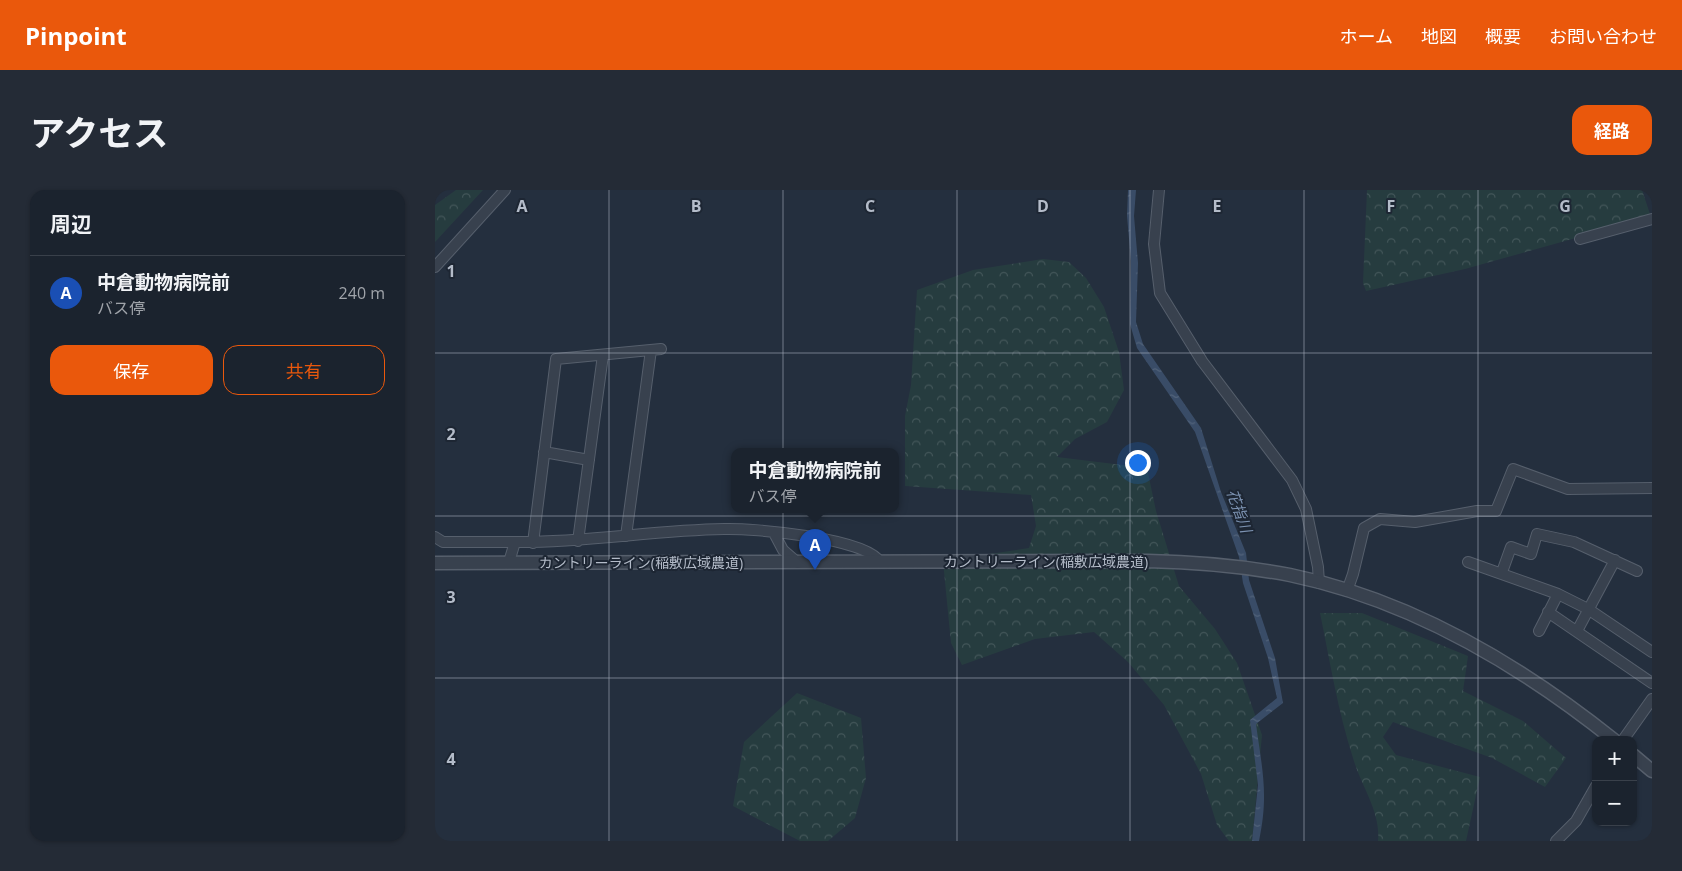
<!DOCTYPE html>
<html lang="ja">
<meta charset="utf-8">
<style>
body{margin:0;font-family:"Open Sans","Noto Sans JP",sans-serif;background:#242b36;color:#f1f3f6}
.controls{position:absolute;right:15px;bottom:15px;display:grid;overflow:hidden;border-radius:10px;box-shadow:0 1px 4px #0004}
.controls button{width:45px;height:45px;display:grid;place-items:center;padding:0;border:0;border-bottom:1px solid #39404a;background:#1b232e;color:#f1f3f6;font:25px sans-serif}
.you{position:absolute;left:702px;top:272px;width:18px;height:18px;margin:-12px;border:4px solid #fff;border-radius:50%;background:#1a73e8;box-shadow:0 0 0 8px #1a73e833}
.badge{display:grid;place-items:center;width:32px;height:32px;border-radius:50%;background:#ea580c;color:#fff;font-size:16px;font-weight:700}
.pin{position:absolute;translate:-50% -41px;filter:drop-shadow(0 1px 2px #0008)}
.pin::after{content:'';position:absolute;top:26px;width:18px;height:15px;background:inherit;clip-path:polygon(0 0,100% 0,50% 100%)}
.popup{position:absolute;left:296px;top:258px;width:168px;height:65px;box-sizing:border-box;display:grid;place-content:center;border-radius:10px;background:#1b232e;filter:drop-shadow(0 1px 4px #0005);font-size:16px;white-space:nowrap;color:#a0a4aa}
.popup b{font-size:19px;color:#f1f3f6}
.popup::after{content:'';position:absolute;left:50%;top:100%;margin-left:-10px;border:10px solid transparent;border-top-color:#1b232e}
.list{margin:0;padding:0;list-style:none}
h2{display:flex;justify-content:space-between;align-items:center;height:65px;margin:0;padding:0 20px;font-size:21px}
h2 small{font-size:16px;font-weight:400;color:#a0a4aa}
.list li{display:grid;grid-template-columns:32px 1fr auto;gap:15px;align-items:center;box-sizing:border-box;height:75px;padding:0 20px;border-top:1px solid #39404a}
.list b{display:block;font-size:19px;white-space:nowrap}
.list p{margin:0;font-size:16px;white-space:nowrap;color:#a0a4aa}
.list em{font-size:16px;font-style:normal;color:#a0a4aa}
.actions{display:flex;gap:10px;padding:15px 20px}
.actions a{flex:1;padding:11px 0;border:1px solid #ea580c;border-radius:15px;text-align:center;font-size:18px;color:#ea580c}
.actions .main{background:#ea580c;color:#fff}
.map{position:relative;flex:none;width:1217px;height:651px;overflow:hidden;border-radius:15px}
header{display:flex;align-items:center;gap:30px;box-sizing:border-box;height:70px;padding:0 25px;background:#ea580c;color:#fff}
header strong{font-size:24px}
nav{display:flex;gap:28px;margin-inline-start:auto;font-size:18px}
.intro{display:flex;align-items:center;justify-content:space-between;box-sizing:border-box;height:120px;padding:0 30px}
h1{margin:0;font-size:35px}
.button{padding:12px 22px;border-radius:15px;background:#ea580c;color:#fff;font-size:18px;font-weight:700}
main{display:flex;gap:30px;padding:0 30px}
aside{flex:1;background:#1b232e;border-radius:15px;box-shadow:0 1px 4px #0004}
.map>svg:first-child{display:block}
.forest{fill:url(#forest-crowns)}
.water{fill:url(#water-ripples)}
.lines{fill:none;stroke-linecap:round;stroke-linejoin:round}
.minor-casing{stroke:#565f6c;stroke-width:12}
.tertiary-casing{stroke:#565f6c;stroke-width:15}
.minor{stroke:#38414e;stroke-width:10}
.tertiary{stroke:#38414e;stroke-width:12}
.grid{fill:none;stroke:#b4bcc9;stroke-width:1;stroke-opacity:0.55}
.labels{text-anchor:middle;stroke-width:4;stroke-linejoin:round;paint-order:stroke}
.street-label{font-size:14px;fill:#b4bcc9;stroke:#1d2633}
.water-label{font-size:15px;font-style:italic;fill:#7c92b1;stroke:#1d2633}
.grid-label{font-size:16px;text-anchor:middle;font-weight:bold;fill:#b4bcc9;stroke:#1d2633;stroke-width:4;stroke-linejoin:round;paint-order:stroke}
</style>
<header>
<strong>Pinpoint</strong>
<nav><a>ホーム</a><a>地図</a><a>概要</a><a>お問い合わせ</a></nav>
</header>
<div class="intro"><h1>アクセス</h1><a class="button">経路</a></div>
<main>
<aside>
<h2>周辺<small></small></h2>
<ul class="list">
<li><span class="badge" style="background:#1a4fb4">A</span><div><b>中倉動物病院前</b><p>バス停</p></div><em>240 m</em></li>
</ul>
<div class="actions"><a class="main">保存</a><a>共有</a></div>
</aside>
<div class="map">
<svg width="1217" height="651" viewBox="0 0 1217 651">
<defs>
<pattern id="forest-crowns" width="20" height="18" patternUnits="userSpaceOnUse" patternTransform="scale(1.25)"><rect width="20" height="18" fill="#263c3f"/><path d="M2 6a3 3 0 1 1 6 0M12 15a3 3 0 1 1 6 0" fill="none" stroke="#435659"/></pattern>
<pattern id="water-ripples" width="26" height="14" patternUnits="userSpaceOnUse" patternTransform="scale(1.25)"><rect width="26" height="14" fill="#394c67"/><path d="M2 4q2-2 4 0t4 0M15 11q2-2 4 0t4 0" fill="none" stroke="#53647b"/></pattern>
</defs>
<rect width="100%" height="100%" fill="#242f3e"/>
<path class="forest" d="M21,0H48L0,52V15Z
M932,0H1207L1216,27L1030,79L931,101L928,93Z
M608,69L634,72L651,88L669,117L684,162L689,200L672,232L640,249L622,267L712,278L721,321L744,396L780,439L802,473L827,545L817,651H794L782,635L766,584L729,515L693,472L659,442L600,449L527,475L516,453L508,371L594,358L601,336L596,305L470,296V226L476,195L482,100L538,80Z
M885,423H927L1033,466L1028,501L1088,531L1131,568L1110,597L1057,568L958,532L948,547L961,565L1045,587L1031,651H943C946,622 926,596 918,568C903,521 895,472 885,423Z
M362,503L426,528L431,588L420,628L393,651H365L298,616L309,552Z"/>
<path class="water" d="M693,0H701L699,26L703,73L701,132L708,154L766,238L786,302L811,363L814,390L840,468L848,513L821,534C827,579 834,604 824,651H817L823,595L815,530L842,508L833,468L808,393L804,367L760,242L702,158L695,134L696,71L692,26Z"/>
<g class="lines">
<g class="minor-casing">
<path id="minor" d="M724,0L719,54L725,103L767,171L857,290L871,319L883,377L884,393
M1145,49L1217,29
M0,77L70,0
M109,262L154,270
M339,343L348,360L363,373
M191,346L216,160
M0,347L8,352H80
M143,351L168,165
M98,353L121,169L226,159
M74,372L80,352C150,353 219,340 289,339C317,338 432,348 445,372
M1033,372L1123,404L1153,419L1217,462
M1067,382L1076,357L1096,364L1102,344L1139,352L1202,381
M912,401L918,384L929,338L945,329L980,332L1042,321H1061L1078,279L1133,299L1217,298
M1113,422L1217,493
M1104,441L1123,404
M1142,441L1180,370
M1188,550L1217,509
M1121,651L1141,631L1161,596"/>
</g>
<g class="tertiary-casing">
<path id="tertiary" d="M0,373L713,371C761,372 808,376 855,385C976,410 1084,474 1179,550
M1198,565L1217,581"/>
</g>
<use href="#minor" class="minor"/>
<use href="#tertiary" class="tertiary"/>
</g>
<path class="grid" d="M174,0V651M348,0V651M522,0V651M695,0V651M869,0V651M1043,0V651M0,163H1217M0,326H1217M0,488H1217"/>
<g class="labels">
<g class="street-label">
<text x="611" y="377">カントリーライン(稲敷広域農道)</text>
<text x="206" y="378">カントリーライン(稲敷広域農道)</text>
</g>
<g class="water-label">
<text transform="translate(804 321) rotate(70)" y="5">花指川</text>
</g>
</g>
<g class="grid-label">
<text x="87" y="22">A</text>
<text x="261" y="22">B</text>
<text x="435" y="22">C</text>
<text x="608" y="22">D</text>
<text x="782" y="22">E</text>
<text x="956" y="22">F</text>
<text x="1130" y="22">G</text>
<text x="16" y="87">1</text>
<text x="16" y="250">2</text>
<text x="16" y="413">3</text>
<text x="16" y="575">4</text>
</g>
</svg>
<div class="controls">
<button>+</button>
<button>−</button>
</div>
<div class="you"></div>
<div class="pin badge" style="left:380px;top:380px;background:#1a4fb4">A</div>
<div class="popup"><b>中倉動物病院前</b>バス停</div>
</div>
</main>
